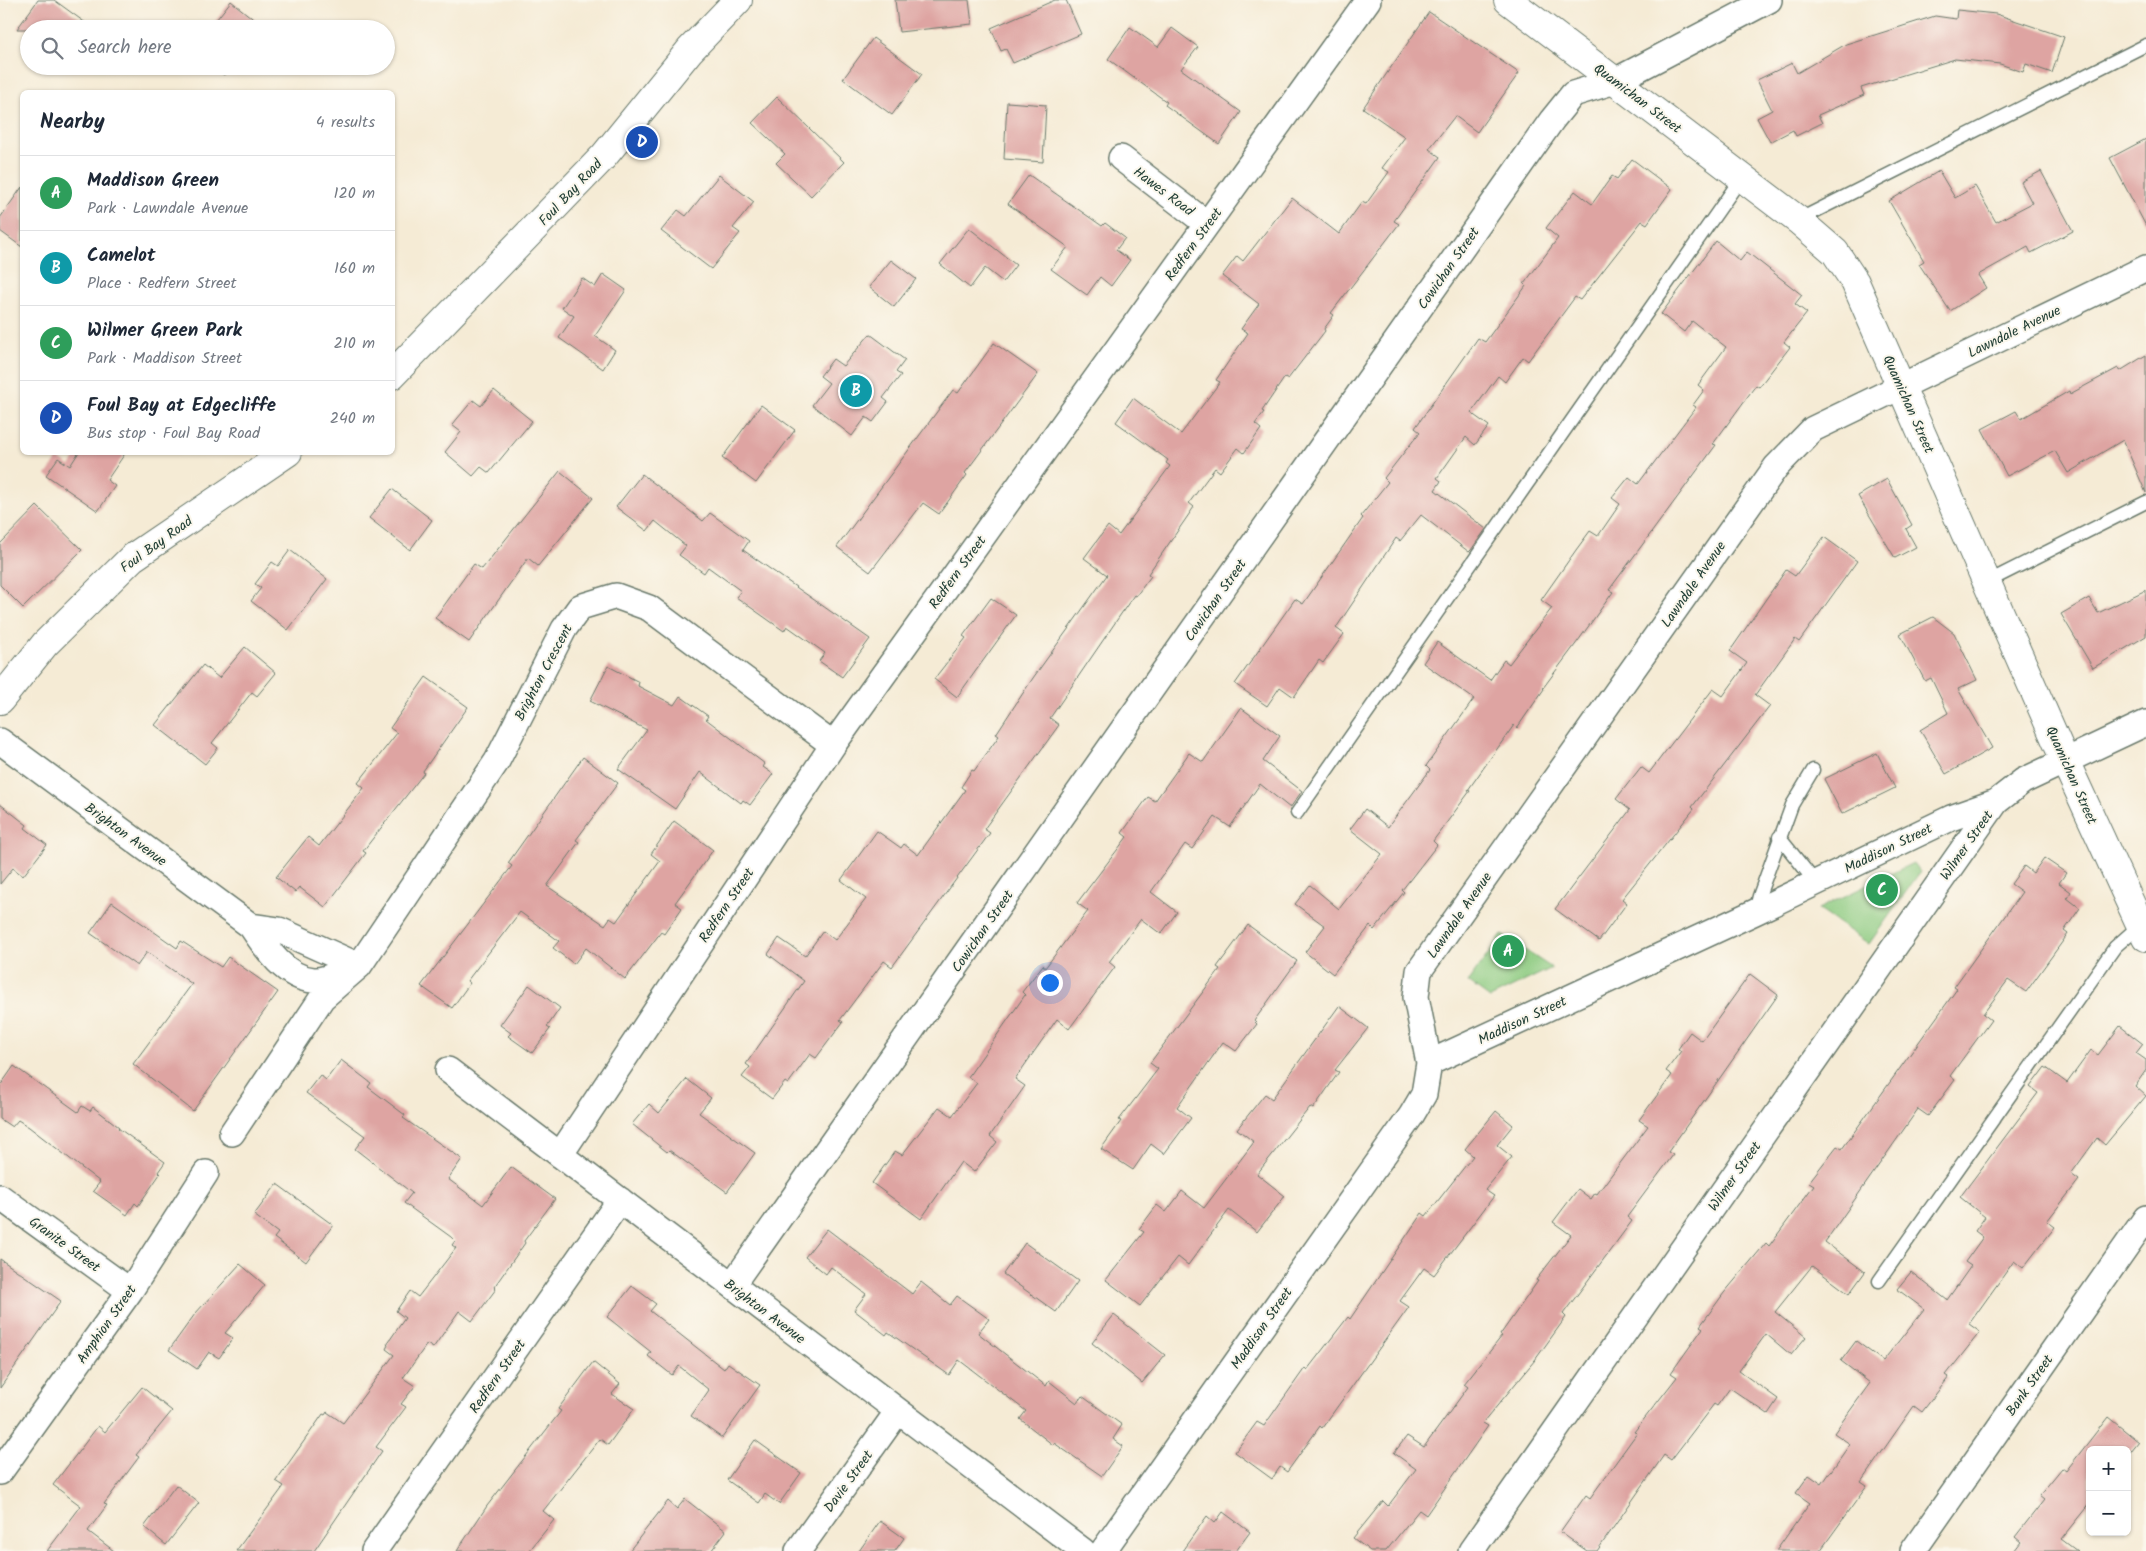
<!DOCTYPE html>
<meta charset="utf-8">
<style>
body{margin:0;font-family:Kalam,sans-serif;background:#f2f2f3;color:#1f2937}
.controls{position:absolute;right:15px;bottom:15px;display:grid;overflow:hidden;border-radius:8px;box-shadow:0 1px 4px #0004}
.controls button{width:45px;height:45px;display:grid;place-items:center;padding:0;border:0;border-bottom:1px solid #e0e1e3;background:#fff;color:#1f2937;font:25px sans-serif}
.you{position:absolute;left:1049px;top:982px;width:18px;height:18px;margin:-12px;border:4px solid #fff;border-radius:50%;background:#1a73e8;box-shadow:0 0 0 8px #1a73e833}
.badge{display:grid;place-items:center;width:32px;height:32px;border-radius:50%;background:#7c3aed;color:#fff;font-size:16px;font-weight:700}
.pin{position:absolute;translate:-50% -50%;border:2px solid #fff;box-shadow:0 1px 5px #0006}
.list{margin:0;padding:0;list-style:none}
h2{display:flex;justify-content:space-between;align-items:center;height:65px;margin:0;padding:0 20px;font-size:21px}
h2 small{font-size:16px;font-weight:400;color:#747a83}
.list li{display:grid;grid-template-columns:32px 1fr auto;gap:15px;align-items:center;box-sizing:border-box;height:75px;padding:0 20px;border-top:1px solid #e0e1e3}
.list b{display:block;font-size:19px;white-space:nowrap}
.list p{margin:0;font-size:16px;white-space:nowrap;color:#747a83}
.list em{font-size:16px;font-style:normal;color:#747a83}
.icon{flex:none;width:28px;height:28px;fill:none;stroke:currentColor;stroke-width:2;stroke-linecap:round;stroke-linejoin:round}
.map{position:relative;flex:none;width:2146px;height:1551px;overflow:hidden}
.search{position:absolute;background:#fff;box-shadow:0 1px 4px #0004;left:20px;top:20px;width:375px;height:55px;display:flex;align-items:center;gap:12px;box-sizing:border-box;padding:0 18px;border-radius:28px;color:#747a83;font-size:19px}
.panel{position:absolute;background:#fff;box-shadow:0 1px 4px #0004;left:20px;top:90px;width:375px;height:365px;border-radius:8px}
.map>svg:first-child{display:block}
.green{fill:#8dcb81;stroke:#56845a}
.building{fill:#dea4a2}
.lines{fill:none;stroke-linecap:round;stroke-linejoin:round}
.service-casing{stroke:#6a7a6c;stroke-width:15}
.minor-casing{stroke:#6a7a6c;stroke-width:28}
.tertiary-casing{stroke:#6a7a6c;stroke-width:30}
.service{stroke:#fff;stroke-width:12}
.minor{stroke:#fff;stroke-width:25}
.tertiary{stroke:#fff;stroke-width:28}
.labels{text-anchor:middle;stroke-width:4;stroke-linejoin:round;paint-order:stroke}
.street-label{font-size:14px;fill:#1f3d34;stroke:#fbf7ec}
</style>
<div class="map">
<svg width="2146" height="1551" viewBox="0 0 2146 1551">
<rect width="100%" height="100%" fill="#fbf7ec"/>
<filter id="ink" filterUnits="userSpaceOnUse"><feTurbulence type="fractalNoise" baseFrequency=".02" numOctaves="2"/><feDisplacementMap in="SourceGraphic" scale="10" xChannelSelector="R" yChannelSelector="G"/><feConvolveMatrix kernelMatrix="1 2 1 2 8 2 1 2 1" color-interpolation-filters="sRGB"/></filter>
<filter id="wash" filterUnits="userSpaceOnUse"><feTurbulence type="fractalNoise" baseFrequency=".0096" numOctaves="4" result="noise"/><feDisplacementMap in="SourceGraphic" scale="20" xChannelSelector="R" yChannelSelector="G"/><feGaussianBlur stdDeviation="1.12" result="paint"/><feColorMatrix in="noise" values="0 0 0 0 0 0 0 0 0 0 0 0 0 0 0 0 0 1.4 0 .05"/><feComposite in="paint" operator="in"/></filter>
<g filter="url(#wash)">
<rect width="100%" height="100%" fill="#f5ebd5"/>
<path class="green" d="M1913,863L1920,872L1869,944L1818,909Z
M1502,935L1552,968L1490,998L1468,982Z"/>
<g id="blocks">
<path class="building" d="M38,0H54L94,29H17Z
M895,0H969L972,24L899,32Z
M1055,0H1066L1081,34L1013,63L1006,49L1001,51L991,28Z
M231,1L262,26L260,29H209Z
M1957,10L1996,14L2064,37L2052,73L2026,64L2023,72L2000,64L1955,59L1861,88L1864,95L1818,115L1822,123L1796,136L1793,130L1770,142L1757,118L1772,110L1757,80L1792,63L1797,73L1846,44L1935,16L1956,19Z
M1429,12L1519,73L1477,132L1455,116L1429,149L1440,157L1394,221L1399,224L1331,313L1334,315L1324,329L1325,331L1288,379L1285,377L1262,411L1264,412L1255,424L1261,429L1244,453L1238,448L1220,472L1215,468L1189,503L1194,507L1148,574L1151,576L1136,596L1134,595L1050,718L1059,725L984,829L990,833L892,967L884,961L840,1020L843,1022L816,1058L810,1054L788,1084L785,1082L772,1099L742,1077L750,1067L746,1064L804,981L768,954L779,938L805,956L823,931L835,940L866,899L841,880L877,831L901,848L904,844L918,855L965,790L961,787L972,770L974,771L999,736L996,734L1033,678L1107,575L1084,558L1108,526L1119,535L1170,466L1166,463L1168,460L1116,422L1133,398L1181,434L1220,382L1216,380L1248,333L1241,329L1259,304L1222,276L1237,256L1243,261L1292,198L1339,234L1362,202L1366,204L1389,172L1382,168L1405,137L1363,108Z
M1130,27L1158,47L1172,28L1198,47L1181,69L1241,112L1219,144L1165,105L1167,102L1108,59Z
M873,38L922,74L892,115L843,79Z
M212,66H230L224,75Z
M777,97L844,162L811,196L776,163L785,154L752,123Z
M1007,102L1046,105L1043,162L1004,159Z
M2146,139V226L2110,158Z
M1632,159L1672,189L1647,224L1642,221L1580,300L1575,297L1528,361L1523,357L1505,382L1498,376L1471,413L1489,426L1475,445L1466,437L1437,478L1441,481L1435,490L1486,529L1471,550L1469,552L1421,515L1400,541L1396,538L1336,628L1344,634L1323,663L1319,660L1294,697L1280,687L1267,706L1235,684L1295,599L1303,604L1363,518L1361,516L1388,482L1384,478L1420,432L1415,428L1478,338L1485,342L1526,286L1524,284L1558,238L1546,228L1575,191L1592,204L1612,176L1617,179Z
M1939,171L1955,198L1975,186L1996,222L2032,203L2021,182L2041,171L2073,231L2031,253L2028,247L1978,275L1986,288L1950,311L1919,264L1924,261L1889,201Z
M719,175L754,202L733,228L740,233L711,269L661,231L678,210L686,216Z
M1029,175L1102,226L1105,223L1125,238L1116,250L1130,260L1111,286L1100,277L1087,295L1051,269L1068,247L1008,204Z
M22,187V247L0,231V218Z
M969,228L1016,265L1003,282L985,268L970,288L940,264Z
M1716,241L1740,261L1747,252L1802,295L1795,304L1807,313L1784,342L1790,347L1759,387L1756,385L1713,444L1716,445L1609,590L1613,592L1578,641L1543,688L1544,689L1517,728L1514,725L1468,790L1470,791L1433,841L1437,845L1402,890L1404,892L1374,930L1370,926L1333,974L1305,952L1325,926L1295,904L1310,885L1339,909L1382,854L1350,829L1365,809L1388,827L1430,770L1426,766L1474,699L1423,663L1437,642L1490,680L1504,660L1509,664L1552,608L1541,600L1576,550L1590,531L1598,536L1620,504L1612,498L1629,477L1638,484L1696,407L1693,405L1704,390L1698,385L1726,347L1692,321L1684,332L1661,314Z
M891,260L916,279L894,307L869,287Z
M603,274L626,290L595,336L615,350L603,369L559,338L574,316L562,308L582,278L595,287Z
M870,334L905,360L896,372L901,375L883,398L888,402L873,422L866,417L852,436L812,405L829,383L820,376L833,359L843,366Z
M994,343L1038,374L965,473L967,475L939,514L923,503L870,572L837,547L953,390L958,393Z
M2146,355V493L2123,440L2068,473L2055,451L2007,476L1982,429L2016,411L2021,419L2069,391L2070,394L2118,368L2120,371Z
M494,390L532,421L489,473L481,467L473,476L445,452L461,432L452,425L473,400L481,406Z
M761,405L795,430L756,483L722,458Z
M79,452H126L107,480L115,486L98,511L46,475L58,458L70,466Z
M560,471L593,498L538,566L528,558L469,642L435,618L474,564L482,569Z
M642,474L703,521L710,513L749,541L743,550L870,639L842,677L819,661L825,653L787,626L784,631L736,597L741,591L708,567L704,573L679,555L686,546L655,521L647,531L616,507Z
M1887,479L1912,525L1906,529L1916,547L1895,558L1858,496Z
M392,489L432,520L410,550L369,518Z
M37,506L82,550L23,608L0,585V544Z
M1824,537L1857,561L1799,642L1795,639L1755,695L1770,706L1692,807L1694,809L1622,899L1627,903L1599,941L1555,909L1630,810L1616,799L1641,767L1649,773L1713,689L1723,696L1747,663L1730,651L1786,570L1795,576Z
M290,550L327,579L288,630L251,601L261,588L255,584L272,562L278,566Z
M2146,590V636L2093,668L2061,614L2089,598L2098,613Z
M991,598L1016,615L957,697L934,679L966,638L963,636Z
M1933,617L1954,633L1977,680L1958,689L1992,748L1946,774L1920,730L1948,713L1931,678L1925,681L1900,634Z
M245,647L276,673L257,696L252,692L212,743L218,748L205,764L155,725L203,665L219,678Z
M608,666L639,682L638,686L674,705L680,696L708,716L706,719L765,764L763,767L773,774L750,805L743,800L741,803L700,772L675,809L618,769L647,730L590,701Z
M426,677L468,707L423,771L424,773L363,851L366,853L325,907L299,887L295,892L276,877L308,837L319,846L364,788L358,783L397,733L390,728Z
M1241,708L1280,736L1263,761L1302,791L1290,808L1260,784L1230,827L1215,817L1192,849L1185,844L1151,892L1177,912L1161,934L1141,919L1109,962L1115,967L1069,1029L1057,1019L1015,1079L1025,1086L990,1136L997,1142L974,1172L961,1162L921,1219L872,1183L895,1151L902,1155L939,1107L952,1116L977,1083L968,1077L1025,995L1022,992L1043,965L1045,968L1088,911L1077,903L1127,837L1122,833L1148,797L1155,801L1189,753L1203,762Z
M1877,753L1895,788L1842,814L1824,779Z
M583,757L618,783L576,840L579,842L547,886L605,925L610,918L616,922L660,861L651,854L674,821L713,850L675,903L682,908L664,934L661,932L625,979L586,948L574,964L553,948L559,941L520,912L467,981L470,983L452,1008L421,986L512,866L508,863Z
M0,804L27,825L25,828L47,845L23,876L13,868L0,884Z
M2044,858L2066,873L2059,883L2071,892L2067,898L2080,908L2064,931L2068,934L2026,992L2008,980L1983,1014L1991,1020L1950,1076L1955,1080L1928,1116L1918,1109L1825,1242L1865,1272L1849,1294L1812,1266L1775,1312L1806,1337L1791,1355L1766,1334L1739,1371L1778,1399L1768,1414L1730,1388L1717,1406L1714,1404L1671,1460L1664,1455L1597,1551H1587L1560,1532L1586,1495L1590,1498L1637,1433L1634,1432L1677,1377L1671,1373L1703,1328L1700,1326L1724,1293L1766,1243L1769,1246L1814,1185L1809,1182L1837,1146L1842,1149L1957,989L1954,987L2022,892L2011,884L2024,866L2033,873Z
M112,902L177,948L181,941L221,967L228,957L278,992L193,1111L133,1064L192,984L147,952L137,966L90,933Z
M1248,925L1297,961L1254,1021L1257,1024L1236,1051L1223,1042L1177,1107L1191,1118L1164,1154L1151,1144L1133,1170L1101,1149L1121,1121L1119,1120L1158,1069L1150,1063L1220,969L1217,967Z
M1750,974L1778,995L1668,1152L1673,1155L1627,1217L1632,1221L1563,1314L1566,1317L1535,1360L1483,1423L1488,1426L1426,1515L1419,1510L1386,1551H1370L1353,1538L1383,1501L1388,1506L1416,1469L1394,1453L1407,1436L1424,1447L1468,1387L1464,1384L1502,1336L1500,1335L1538,1281L1536,1280L1571,1235L1553,1222L1578,1189L1591,1199L1595,1193L1597,1194L1648,1126L1639,1120L1672,1075L1666,1071L1681,1051L1678,1049L1690,1032L1702,1041Z
M529,985L560,1008L547,1027L550,1029L532,1053L508,1036L511,1033L500,1025Z
M1339,1006L1368,1028L1335,1070L1339,1072L1313,1109L1310,1107L1257,1174L1285,1196L1257,1232L1229,1210L1188,1265L1178,1257L1140,1306L1106,1280L1144,1232L1139,1229L1157,1205L1166,1212L1182,1191L1204,1208L1254,1142L1237,1129L1265,1094L1272,1099Z
M2120,1026L2143,1044L2136,1053L2146,1060V1070L2135,1086L2146,1096L2105,1145L2097,1138L2071,1174L2079,1180L2047,1221L2055,1227L2023,1268L2014,1261L1969,1324L1980,1332L1946,1375L1949,1377L1922,1412L1914,1406L1861,1482L1867,1486L1820,1551H1776L1810,1503L1796,1493L1809,1475L1822,1484L1850,1444L1834,1433L1870,1383L1841,1361L1856,1341L1883,1361L1924,1309L1897,1289L1911,1272L1947,1300L1971,1266L1965,1262L1983,1237L1975,1231L1985,1217L1960,1197L2038,1093L2030,1087L2045,1067L2067,1083L2091,1050L2098,1055Z
M341,1060L371,1083L368,1087L405,1115L403,1118L462,1159L448,1179L483,1205L511,1167L555,1199L524,1241L525,1243L494,1287L496,1289L472,1321L459,1311L433,1348L427,1344L403,1378L415,1386L401,1404L406,1407L376,1447L382,1451L314,1551H236L284,1486L276,1481L323,1414L325,1415L327,1412L343,1423L394,1355L386,1349L388,1345L387,1344L405,1318L396,1311L410,1291L418,1297L456,1248L452,1245L455,1241L451,1237L404,1203L412,1193L355,1149L365,1136L306,1093L320,1075L326,1080Z
M14,1066L78,1112L82,1106L90,1111L93,1107L119,1127L118,1128L165,1162L158,1172L160,1174L138,1206L135,1203L127,1215L93,1191L100,1182L29,1127L18,1120L12,1127L0,1119V1086Z
M687,1079L711,1098L699,1113L755,1153L727,1192L669,1150L667,1152L632,1124L649,1104L659,1113Z
M1496,1111L1513,1125L1497,1145L1512,1157L1485,1190L1494,1196L1434,1275L1424,1268L1400,1301L1409,1307L1322,1428L1320,1426L1287,1472L1280,1467L1272,1479L1235,1452L1257,1422L1264,1426L1305,1368L1307,1370L1348,1317L1350,1319L1422,1213L1426,1216L1473,1156L1465,1149Z
M277,1184L333,1225L306,1262L274,1238L278,1233L254,1215Z
M827,1229L912,1294L921,1282L950,1305L957,1296L989,1319L978,1333L1046,1386L1049,1381L1077,1403L1082,1396L1122,1425L1113,1439L1123,1446L1102,1476L1054,1443L1053,1445L1020,1419L1026,1411L959,1360L949,1375L888,1332L886,1335L854,1310L866,1294L831,1267L826,1274L805,1257Z
M1025,1243L1078,1281L1056,1312L1003,1274Z
M0,1259L61,1301L0,1388Z
M240,1264L265,1285L225,1333L233,1338L219,1358L209,1352L197,1369L169,1350L195,1314Z
M632,1286L656,1304L650,1311L724,1369L728,1363L760,1385L722,1438L691,1416L709,1390L679,1366L672,1375L648,1356L651,1352L607,1317Z
M1114,1315L1165,1355L1142,1383L1092,1343Z
M593,1362L620,1384L612,1394L634,1409L608,1445L600,1439L543,1511L554,1520L529,1551H457L487,1506L561,1411L558,1409Z
M142,1387L172,1411L136,1455L139,1457L104,1504L107,1505L88,1531L114,1551H47L81,1506L53,1485L98,1426L105,1432Z
M2108,1417L2139,1442L2127,1457V1450H2090V1503L2061,1539L2077,1551H2014L2021,1542L2015,1537L2044,1500L2039,1496L2062,1468L2066,1471Z
M755,1440L801,1473L779,1504L765,1494L759,1503L727,1480Z
M176,1485L199,1503L166,1545L144,1527Z
M685,1499L726,1531L711,1551H629L668,1501L677,1509Z
M1223,1512L1250,1532L1236,1551H1182L1207,1516L1215,1523Z
M880,1521L904,1538L895,1551H859Z"/>
</g>
</g>
<g filter="url(#ink)">
<use href="#blocks" fill-opacity="0" stroke="#6a7a6c" stroke-width="1"/>
<g class="lines">
<g class="service-casing">
<path id="service" d="M1798,220L2146,45
M1987,582L2146,502
M1297,813L1742,177
M1779,837L1816,883
M1755,912L1759,896L1792,805L1813,770
M1879,1281L2115,947L2141,924"/>
</g>
<g class="minor-casing">
<path id="minor" d="M1121,158L1207,224
M0,741L251,926C265,947 286,979 314,980C324,981 338,973 347,970
M251,926L279,930L359,966
M1429,1063L1755,912L1951,818L1996,802L2023,781L2146,723
M448,1070L1083,1551
M232,1133L322,998L359,966L497,761L564,629L580,607L616,596L649,608L833,745
M560,1155L833,745L1368,0
M0,1197L130,1291
M732,1285L1552,120L1573,94L1615,81L1769,0
M0,1472L130,1291L206,1173
M374,1551L620,1200
M798,1551L898,1411
M1103,1551L1411,1116L1424,1094L1429,1063L1416,997L1419,971L1776,467L1813,429L2146,268
M1471,1551L1996,802
M1913,1551L2146,1218"/>
</g>
<g class="tertiary-casing">
<path id="tertiary" d="M1508,0L1798,220L1835,252L1855,282L2066,763L2146,937
M392,375L604,156L690,50L738,0
M0,700L45,644L132,558L288,452"/>
</g>
<use href="#service" class="service"/>
<use href="#minor" class="minor"/>
<use href="#tertiary" class="tertiary"/>
</g>
</g>
<g class="labels">
<g class="street-label">
<text transform="translate(1638 98) rotate(37)" y="5">Quamichan Street</text>
<text transform="translate(1164 191) rotate(37)" y="5">Hawes Road</text>
<text transform="translate(570 192) rotate(-47)" y="5">Foul Bay Road</text>
<text transform="translate(1193 244) rotate(-54)" y="5">Redfern Street</text>
<text transform="translate(1448 268) rotate(-55)" y="5">Cowichan Street</text>
<text transform="translate(2014 331) rotate(-26)" y="5">Lawndale Avenue</text>
<text transform="translate(1909 404) rotate(66)" y="5">Quamichan Street</text>
<text transform="translate(156 544) rotate(-36)" y="5">Foul Bay Road</text>
<text transform="translate(957 572) rotate(-54)" y="5">Redfern Street</text>
<text transform="translate(1693 584) rotate(-55)" y="5">Lawndale Avenue</text>
<text transform="translate(1215 600) rotate(-55)" y="5">Cowichan Street</text>
<text transform="translate(543 672) rotate(-62)" y="5">Brighton Crescent</text>
<text transform="translate(2072 775) rotate(66)" y="5">Quamichan Street</text>
<text transform="translate(126 834) rotate(36)" y="5">Brighton Avenue</text>
<text transform="translate(1966 845) rotate(-55)" y="5">Wilmer Street</text>
<text transform="translate(1888 848) rotate(-26)" y="5">Maddison Street</text>
<text transform="translate(726 905) rotate(-56)" y="5">Redfern Street</text>
<text transform="translate(1459 915) rotate(-55)" y="5">Lawndale Avenue</text>
<text transform="translate(982 931) rotate(-55)" y="5">Cowichan Street</text>
<text transform="translate(1522 1020) rotate(-25)" y="5">Maddison Street</text>
<text transform="translate(1734 1176) rotate(-55)" y="5">Wilmer Street</text>
<text transform="translate(65 1244) rotate(36)" y="5">Granite Street</text>
<text transform="translate(765 1311) rotate(37)" y="5">Brighton Avenue</text>
<text transform="translate(106 1324) rotate(-55)" y="5">Amphion Street</text>
<text transform="translate(1261 1328) rotate(-55)" y="5">Maddison Street</text>
<text transform="translate(497 1376) rotate(-55)" y="5">Redfern Street</text>
<text transform="translate(2029 1385) rotate(-55)" y="5">Bank Street</text>
<text transform="translate(848 1481) rotate(-54)" y="5">Davie Street</text>
</g>
</g>
</svg>
<div class="controls">
<button>+</button>
<button>−</button>
</div>
<div class="you"></div>
<div class="pin badge" style="left:1508px;top:951px;background:#2e9e5b">A</div>
<div class="pin badge" style="left:856px;top:391px;background:#0f9aa8">B</div>
<div class="pin badge" style="left:1882px;top:890px;background:#2e9e5b">C</div>
<div class="pin badge" style="left:642px;top:142px;background:#1a4fb4">D</div>
<div class="search"><svg class="icon" aria-label="search" viewBox="0 0 24 24"><circle cx="10" cy="10" r="6"/><path d="M15 15l6 6"/></svg>Search here</div>
<section class="panel">
<h2>Nearby<small>4 results</small></h2>
<ul class="list">
<li><span class="badge" style="background:#2e9e5b">A</span><div><b>Maddison Green</b><p>Park · Lawndale Avenue</p></div><em>120 m</em></li>
<li><span class="badge" style="background:#0f9aa8">B</span><div><b>Camelot</b><p>Place · Redfern Street</p></div><em>160 m</em></li>
<li><span class="badge" style="background:#2e9e5b">C</span><div><b>Wilmer Green Park</b><p>Park · Maddison Street</p></div><em>210 m</em></li>
<li><span class="badge" style="background:#1a4fb4">D</span><div><b>Foul Bay at Edgecliffe</b><p>Bus stop · Foul Bay Road</p></div><em>240 m</em></li>
</ul>
</section>
</div>
